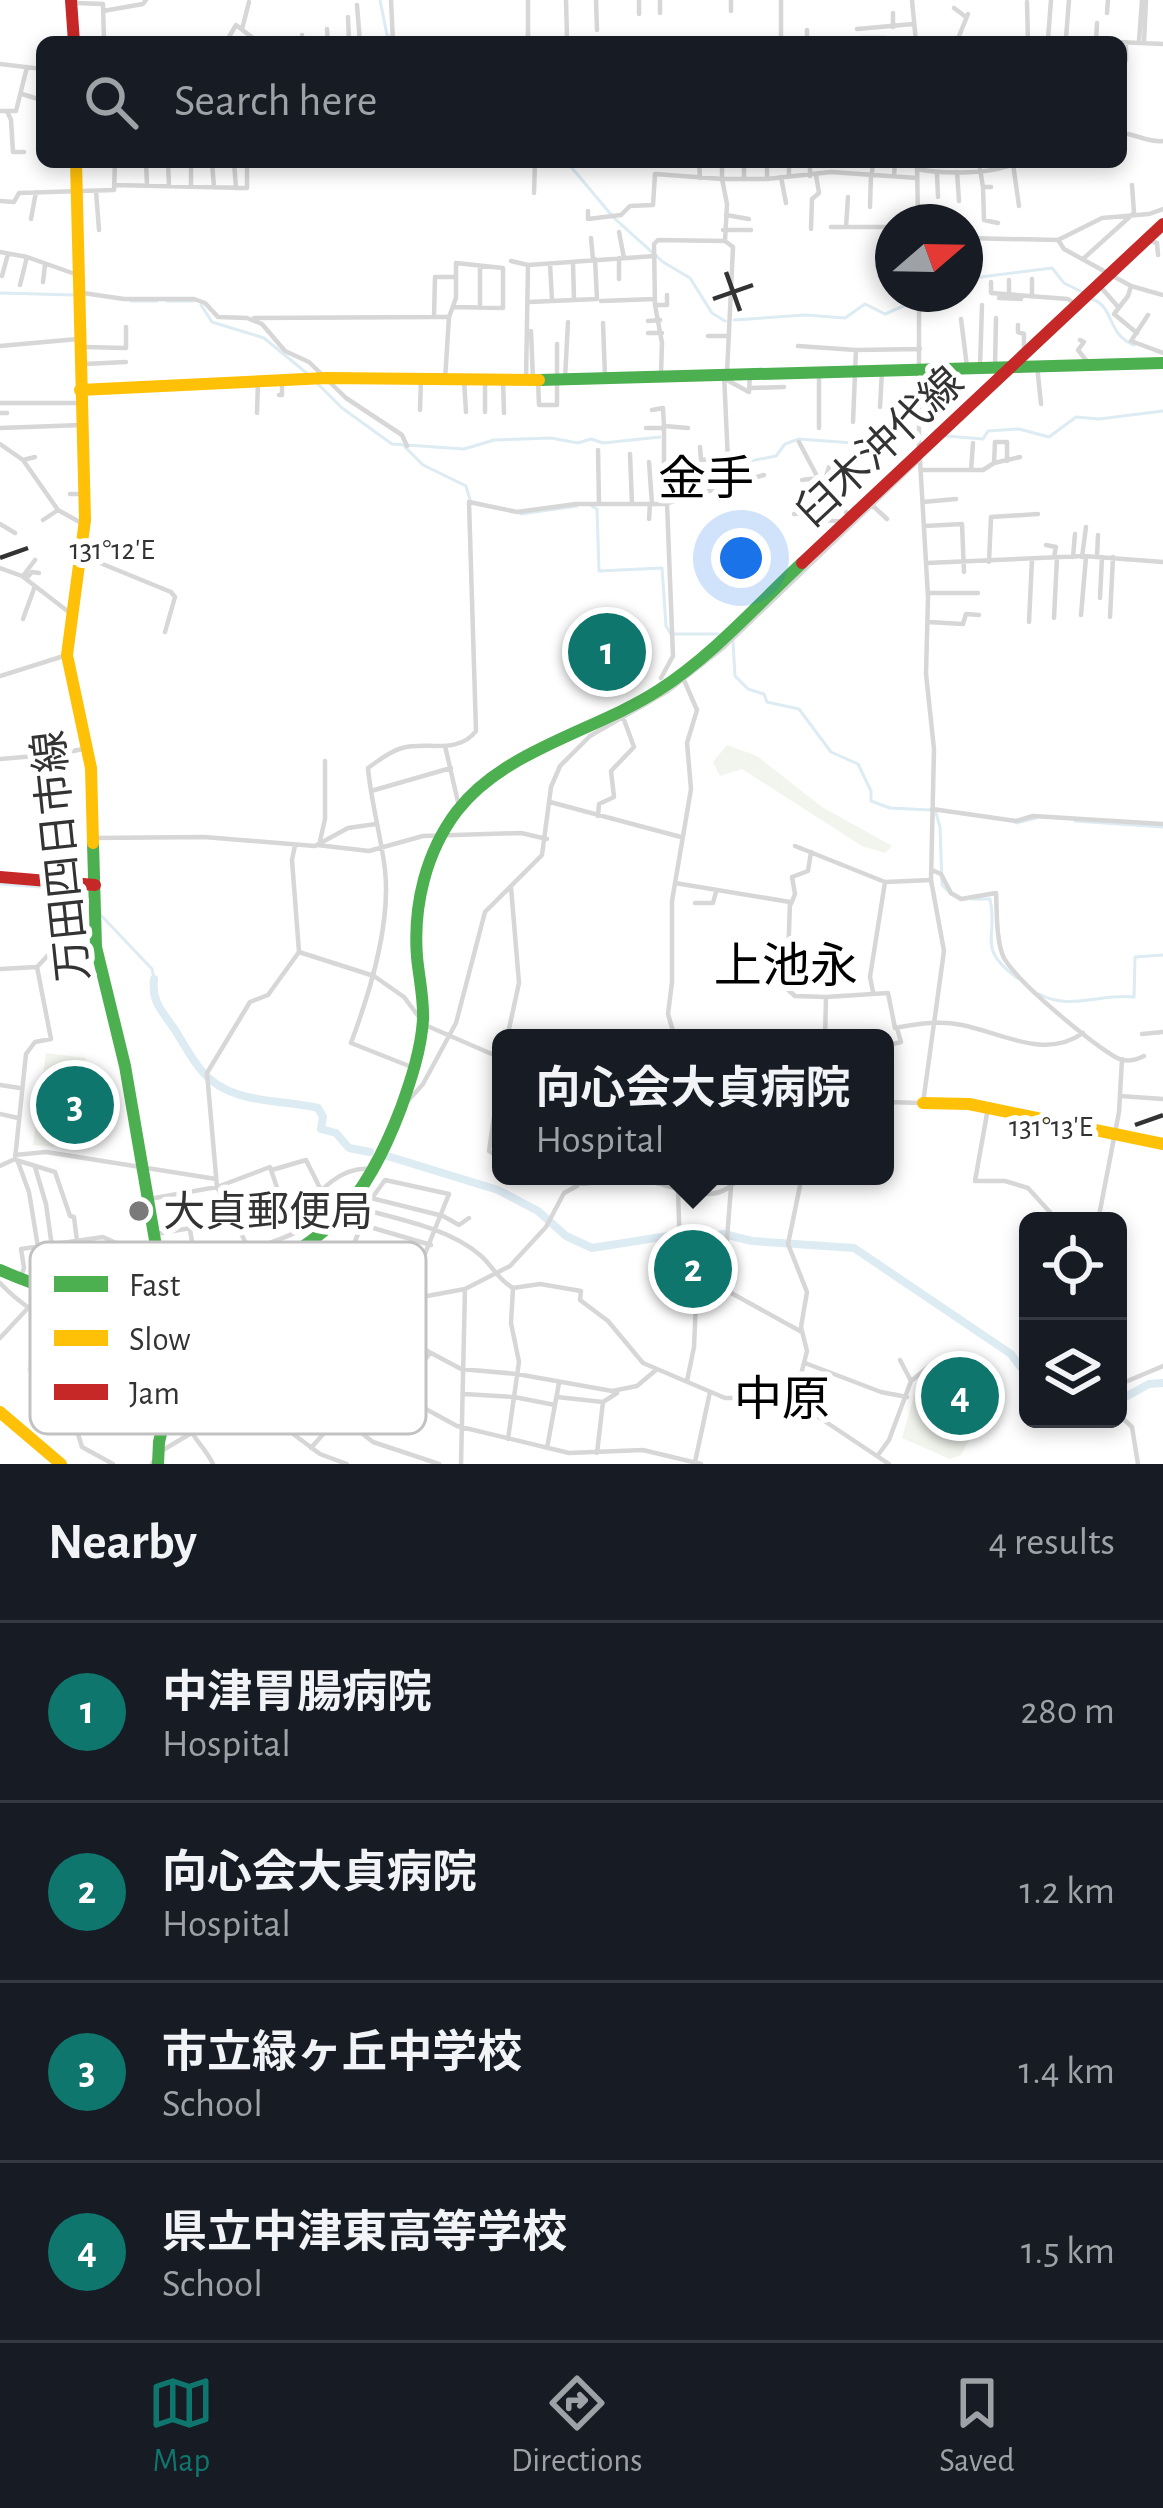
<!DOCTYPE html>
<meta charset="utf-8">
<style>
body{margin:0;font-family:"Alegreya Sans","Noto Sans JP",sans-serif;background:#20242c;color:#f1f3f6}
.controls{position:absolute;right:36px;bottom:36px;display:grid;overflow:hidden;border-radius:18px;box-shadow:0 6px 18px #0003}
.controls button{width:108px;height:108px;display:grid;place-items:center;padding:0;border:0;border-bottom:3px solid #363941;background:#171b24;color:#f1f3f6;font:60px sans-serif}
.compass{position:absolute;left:875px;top:204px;width:108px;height:108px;border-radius:50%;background:#171b24;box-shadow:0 6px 18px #0003;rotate:70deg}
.you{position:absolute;left:741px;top:558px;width:42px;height:42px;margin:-30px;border:9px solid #fff;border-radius:50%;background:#1a73e8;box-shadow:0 0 0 18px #1a73e833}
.badge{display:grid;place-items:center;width:78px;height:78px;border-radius:50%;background:#0f766e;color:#fff;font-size:39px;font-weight:700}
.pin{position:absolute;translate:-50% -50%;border:6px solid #fff;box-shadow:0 3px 12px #0006}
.popup{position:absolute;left:492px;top:1029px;width:402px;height:156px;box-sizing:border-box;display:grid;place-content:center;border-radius:18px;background:#171b24;filter:drop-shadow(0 3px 9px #0005);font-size:39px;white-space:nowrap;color:#9ea1a6}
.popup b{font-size:45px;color:#f1f3f6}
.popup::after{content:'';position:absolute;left:50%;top:100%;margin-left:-24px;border:24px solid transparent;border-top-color:#171b24}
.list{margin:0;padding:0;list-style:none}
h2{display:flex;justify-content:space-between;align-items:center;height:156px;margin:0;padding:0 48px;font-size:51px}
h2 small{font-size:39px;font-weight:400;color:#9ea1a6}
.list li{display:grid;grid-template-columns:78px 1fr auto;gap:36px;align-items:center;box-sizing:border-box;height:180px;padding:0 48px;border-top:3px solid #363941}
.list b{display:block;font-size:45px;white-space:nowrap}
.list p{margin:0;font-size:39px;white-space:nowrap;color:#9ea1a6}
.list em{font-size:39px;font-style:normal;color:#9ea1a6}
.icon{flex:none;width:66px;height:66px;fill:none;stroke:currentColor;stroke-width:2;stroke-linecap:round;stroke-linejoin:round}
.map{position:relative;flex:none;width:1163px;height:1464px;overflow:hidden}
.search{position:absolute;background:#171b24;box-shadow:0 6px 18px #0003;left:36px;right:36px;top:36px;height:132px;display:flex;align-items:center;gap:30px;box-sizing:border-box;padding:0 42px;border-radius:18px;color:#9ea1a6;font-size:45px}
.sheet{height:876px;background:#171b24}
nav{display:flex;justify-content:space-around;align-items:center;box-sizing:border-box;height:168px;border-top:3px solid #363941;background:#171b24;font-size:33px;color:#9ea1a6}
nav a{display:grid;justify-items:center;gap:6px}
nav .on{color:#0f766e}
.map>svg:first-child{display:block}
.green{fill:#f1f5ed}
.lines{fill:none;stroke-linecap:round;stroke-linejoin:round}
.stream{stroke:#ddebf3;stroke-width:3}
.river{stroke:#ddebf3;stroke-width:8}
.street{stroke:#d7d7d7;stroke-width:4.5}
.fast{stroke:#4caf50;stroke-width:12}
.slow{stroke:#ffc107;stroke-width:12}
.jam{stroke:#c62828;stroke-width:12}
.ticks{fill:none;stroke:#333;stroke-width:4.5}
.poi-dot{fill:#7a7a7a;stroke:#fff;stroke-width:4.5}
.labels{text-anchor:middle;stroke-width:12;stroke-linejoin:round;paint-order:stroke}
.street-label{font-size:42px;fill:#333;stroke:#fff}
.poi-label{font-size:42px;fill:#333;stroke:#fff;text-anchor:start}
.quarter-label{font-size:48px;fill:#000;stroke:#fff}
.key{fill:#fff;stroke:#c2c2c2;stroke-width:3}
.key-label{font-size:33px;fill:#333}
.ticks-label{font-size:30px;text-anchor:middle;fill:#333;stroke:#fff;stroke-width:12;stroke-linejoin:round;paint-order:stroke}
</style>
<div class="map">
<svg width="1163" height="1464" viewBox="0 0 1163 1464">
<rect width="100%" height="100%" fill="#fff"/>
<path class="green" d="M727,745L757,756L822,807L892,846L885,853L862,846L742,769L720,776L713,762Z
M46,1053L86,1058L70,1148L33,1145Z
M44,1346L100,1381L84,1410L26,1370Z
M963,1351L1003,1399L973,1424L933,1376Z
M931,1378L974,1430L961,1455L950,1459L902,1438L916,1389Z"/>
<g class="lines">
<path class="stream" d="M380,0L387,35L397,42
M567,162L614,218L663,262L690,278L712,313L725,321
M965,279L1052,268L1064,283L1084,293
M0,293L74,295
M1092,299C1115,307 1106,334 1134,345
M131,301H157
M167,301H193
M201,305L212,322L264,338L309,375
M734,320L805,315L845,318L865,304L885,314L931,294
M316,382L342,408L392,444L464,449L494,440L551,438L578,443L591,439L603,443L660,437
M946,436L983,439L988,431L1019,429L1049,437L1076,417L1099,419L1163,411
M405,447L423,465L466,486L471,503
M667,477L776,456L785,444L799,439L853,443L867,436L911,433
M592,506L597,509L599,571L662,568L666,626L671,634H718
M521,514L577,506
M733,642L735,676L748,689L764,694L767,702L799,709L831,752L858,764L871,791V801L890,808L930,810
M936,813L940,827L942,885L951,894
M1075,821L1163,827
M1016,823L1036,818
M0,884L80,890L82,901L90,905
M972,899H990C999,939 975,946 1017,978
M97,911L152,969L154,979
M1039,994C1069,1011 1102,993 1134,997L1135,957L1163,955"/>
<path class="river" d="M154,979C151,1002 163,1012 175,1030C184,1044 191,1058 201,1070C229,1105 280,1099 318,1108L323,1117L321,1129L336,1133L349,1148L370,1152
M384,1155L498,1190L538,1211L566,1236L592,1248L668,1236L692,1240L724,1234L752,1241L854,1248L1011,1354L1028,1377
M1118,1401L1149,1384L1163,1383"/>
<path class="street" d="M391,0L393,42
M566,0L567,37
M596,0L597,30
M660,0V13
M731,0V11
M912,0L916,42
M1027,2L1028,42
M75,3L103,4L104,42
M357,5L360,42
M954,8L966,17
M103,11L143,4L146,0
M893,13V27
M1107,13L1108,0
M639,14V0
M348,17L349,42
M242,29L249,2
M327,29L328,42
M857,29L913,24
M807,30V42
M302,35V42
M861,38H886V42
M1066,38L1069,0
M597,39V42
M1048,39L1051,0
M528,41V0
M957,41L968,14
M1139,41L1142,0
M226,42L236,25L258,42
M279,42V38
M781,42V0
M953,42H999
M1032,42L1066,38L1086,42
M1096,42L1097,23
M1117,42L1163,44
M1126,42V60
M1144,42L1146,0
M0,64L42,69
M22,94L38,99
M0,111H16L27,67
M7,111L11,120L13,152H24
M1121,133C1136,134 1149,143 1163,141
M146,162L147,184
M168,162L169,186
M191,162V186
M212,162L214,187
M234,162L236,188
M699,162L700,178
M789,162V176
M917,162L918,222
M1013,164L1019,206
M49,165L57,162
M917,169C941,174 997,175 1016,162
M980,169L983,187H991
M957,172L959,201
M872,174L873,162
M937,174L938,197
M810,176V162
M894,176L895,162
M781,177L786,203
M744,179V162
M767,179V162
M114,185L247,188V164L267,163
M983,187L984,220L998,223
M96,191L99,230
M534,193L535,162
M0,201L14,202L19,193L114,190L115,163
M870,207L871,174
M588,211V219L621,215L630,206L653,205L655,174L722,179V162
M726,215L749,219
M31,219L36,192
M831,227H893
M846,227L848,197
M811,229L812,199L819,193L816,175
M723,230H751
M619,232L624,258
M591,238L593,260
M965,238L1058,240L1064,249L1131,286L1128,296L1114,314L1137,333
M1058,240L1102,218L1149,214L1163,209
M1147,240L1157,243L1158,255
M725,241L733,247L727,373
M0,252L27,257L75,274
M619,258V279
M1084,258L1134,213L1132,185
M511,261L528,265
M573,263L574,299
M550,264L552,300
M480,266V308
M2,276L8,254
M43,282L45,265
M991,282V293L1068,299L1077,305
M20,285L27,257
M1099,285L1119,308
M1131,286L1163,295
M83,293L124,299H194L205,303L218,317L247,318L262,324L285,351L309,362L346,398L402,435L407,446
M1009,295V280
M1032,297V279
M999,298L1021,299V296
M601,301L655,299
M529,302L597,299L595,259
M655,305H667V295
M1148,315L1131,341L1163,353
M449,317H434L435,277H456
M254,318L434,317
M961,319L967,367
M648,321L660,320
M603,323L605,377
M1018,325V332L1024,334V348
M531,331L533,380
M648,333H662
M708,336H729
M1080,340L1084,342L1078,350L1089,364
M0,346L78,339
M798,346L856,350L853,422
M84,347L126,348V327
M856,350L920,349
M84,364L126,362
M1037,365L1041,404
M995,366L996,318
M980,367L982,305
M819,372V428
M661,373L662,343L655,305L654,244L658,240L725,241L727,204L722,179H767L831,172L917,178
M724,374L729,483
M565,379L568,322
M725,379L749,392L750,373
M445,380L449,317L456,298V263L503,268V308L453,307
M464,380L466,412
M485,380V412
M503,380L504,413
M526,380L528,265L655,256
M538,380L539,405H557V344
M750,388L784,387
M279,395H282V380
M0,403H81
M880,407L882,371
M420,410L421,379
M652,410L663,408L664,426
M0,413H7
M257,413L258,381
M0,428L82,425
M646,428H664
M799,442L818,478
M0,444L23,460L58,510L85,525
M700,447L701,460L727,458
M919,449V294
M598,450L599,504
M630,454L632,504
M23,460L35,457
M649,462L652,504
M994,463L995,442H1007V461
M921,470H983L994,463L1020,457
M971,470L973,443
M802,480L818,478L851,518
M823,486L829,467
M70,494H84
M923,502L956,499
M664,504V426L688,428
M872,505L887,519
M794,514L823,513L824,520L846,522
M649,519L650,504
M43,520L58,510
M0,524L15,533
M925,526L962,524L964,572
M1046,545L1056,547L1054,557
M83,556L171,592L175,597L165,632
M1073,557L1075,534
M1082,557L1086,527
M1097,557L1098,535
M989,562L991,517L1038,514
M927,563L1084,556L1163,562
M0,568L22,576L70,613
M23,576L35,560
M26,579L32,572L39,573
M928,593H978
M1100,598L1102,557
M1081,615L1086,557
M1110,617L1113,557
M1054,618L1057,557
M23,619L35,586
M928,622L963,624L966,614L979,615
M1029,622L1032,559
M0,676L67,655
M661,678L673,656L667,503
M445,746L458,802
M0,759L59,754L83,749
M371,791L451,768
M550,802L681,837
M932,809L1016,821L1033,816L1163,824
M598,816L599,804L614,797L611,771L634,747L623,717
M94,838L204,837L315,846L348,828L376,824
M320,841L325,819V761
M317,845L369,851L423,836L521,833L547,839
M795,846L885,882L931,880
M932,870L941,874L951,893L961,899L996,893C997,911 996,942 1004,958C1019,984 1091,1043 1117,1058C1126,1063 1136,1060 1144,1056
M675,883L790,902L787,989L795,996L826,997L825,1038
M695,903H713L716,892
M791,904L795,894L792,877L808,871L811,852
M299,952L374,976L404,997L425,1025L501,1058
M0,969L37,967L53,950L94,932
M873,992L870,977L885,882
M826,997L888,993L895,1028C918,1024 939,1020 962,1025C1002,1033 1045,1060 1083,1033
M826,1031L859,1038
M1142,1034L1163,1032
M507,1038L519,983L511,887
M675,1038L668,1014L672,982V901L691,789L687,743L697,710L684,680
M885,1046L901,1042L897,1028
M414,1068L351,1043C370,992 391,925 385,870C381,836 371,802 368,768C378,761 390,751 402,748C426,741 458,755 476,731L469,502L517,512L576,504H664L764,475
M501,1070L489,1151L501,1159
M889,1073V1102
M0,1085L20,1088
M1120,1096L1163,1099
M885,1102L923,1103L944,951L931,880L934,749L926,674L928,597L920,460
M406,1103L423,1084L456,1023L485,912L542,855L551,787L560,766L590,736L668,691L723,648L920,459
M988,1108L975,1181H1005L1028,1188L1058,1221
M0,1114L18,1118
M15,1155L46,1152L216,1179
M15,1159L26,1054L35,1042L51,1039L37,967
M16,1160L55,1172L70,1216L74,1217L77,1241
M18,1162L29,1192L38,1247
M0,1166L15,1159
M35,1167L46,1204L58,1290
M272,1170L306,1160L320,1188
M550,1176C577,1191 601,1179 632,1179C664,1178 716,1215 739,1176
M678,1191L680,1251
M184,1194L200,1289
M359,1195L443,1216L459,1225L469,1218
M372,1198L385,1180L449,1194L408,1296
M149,1199L217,1187L270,1167L285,1211
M355,1207C396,1219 447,1227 480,1255C493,1266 497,1279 513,1288L511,1323L519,1362L508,1439
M300,1213C318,1193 340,1166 370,1169
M1098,1221L1119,1112L1122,1059
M242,1228L294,1207L309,1223
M156,1234L237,1220
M88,1239L95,1299
M310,1244L405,1339L461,1369L517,1374L612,1391L637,1386L656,1370
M249,1249L217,1187L207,1073L250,1002L268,995L299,952L292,860L295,845
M161,1270C209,1262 297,1242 332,1210L363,1225L431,1245
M253,1274L278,1301L316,1312L360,1361L413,1402L457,1426L569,1453L643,1450L701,1464
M341,1274L367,1213
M708,1275L724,1289L800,1331
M20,1279L24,1268L21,1249L103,1237L129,1249L153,1248
M0,1283C40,1326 115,1354 173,1357
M513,1288L540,1284L581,1291L580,1300L608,1321L643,1363L725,1398H750L808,1410L889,1464
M203,1317L241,1367L271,1393
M171,1335L203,1317L254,1278
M0,1338L29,1307
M112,1345L109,1385L78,1434L82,1447L113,1464
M900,1360L911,1381
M805,1363L881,1392L907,1397
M178,1371C186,1389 184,1420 191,1431C197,1442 207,1451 213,1464
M687,1381L694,1347L696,1302L707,1277L726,1252L731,1187
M298,1383L373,1442L439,1464
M1118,1385L1163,1366
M403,1390L430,1353
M464,1394L514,1397L555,1405
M557,1397L603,1402L617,1393
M243,1404L269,1416L320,1454L347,1464
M793,1406L807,1351L801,1327L807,1292L788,1244L802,1176
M1118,1414L1132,1427L1138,1464
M1105,1419L1109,1424
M311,1448L339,1416
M547,1448L559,1383
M597,1453L603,1402
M878,1455L889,1440L911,1381L927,1368
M695,1462L710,1392
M152,1464L158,1453L230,1410L298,1383L400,1301L465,1289L510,1266L546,1227L564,1193L577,1186
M461,1464L465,1289"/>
<path class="fast" d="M539,380L1163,363
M93,843L96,947L125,1066L177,1368L159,1442L158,1464
M0,1270C83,1307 143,1310 229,1282C325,1250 366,1200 401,1108C411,1080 421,1050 423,1020C424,999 419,978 417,957C413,905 426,852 457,811C505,749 596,731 659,690C712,656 756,606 802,563"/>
<path class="slow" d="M76,162L85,520L67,655L91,768L93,843
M80,390L326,378L539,380
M923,1103L969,1104L1163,1144
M0,1412L61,1464"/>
<path class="jam" d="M71,0L74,42
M802,563L1163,224
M0,877L95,885"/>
</g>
<path class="ticks" d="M726,272L740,311M713,299L753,285M0,558L28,548M1135,1125L1163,1115"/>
<circle class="poi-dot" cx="139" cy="1211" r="12"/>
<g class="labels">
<g class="street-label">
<text transform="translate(879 446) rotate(-43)" y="15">臼木沖代線</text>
<text transform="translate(60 856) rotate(-96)" y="15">万田四日市線</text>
</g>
<g class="poi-label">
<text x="163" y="1226">大貞郵便局</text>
</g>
<g class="quarter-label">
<text x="706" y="495">金手</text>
<text x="786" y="982">上池永</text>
<text x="782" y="1415">中原</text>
</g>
</g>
<rect x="30" y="1242" width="396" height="192" rx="18" class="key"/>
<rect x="54" y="1276" width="54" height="16" fill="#4caf50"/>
<rect x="54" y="1330" width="54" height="16" fill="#ffc107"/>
<rect x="54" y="1384" width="54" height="16" fill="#c62828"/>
<g class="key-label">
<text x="129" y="1296">Fast</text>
<text x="129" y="1350">Slow</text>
<text x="129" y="1404">Jam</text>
</g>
<g class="ticks-label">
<text x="112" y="559">131°12'E</text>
<text x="1051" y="1136">131°13'E</text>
</g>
</svg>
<div class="controls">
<button><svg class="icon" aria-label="locate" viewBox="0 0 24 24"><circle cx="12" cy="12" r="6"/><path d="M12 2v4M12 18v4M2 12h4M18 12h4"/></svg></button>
<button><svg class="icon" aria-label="layers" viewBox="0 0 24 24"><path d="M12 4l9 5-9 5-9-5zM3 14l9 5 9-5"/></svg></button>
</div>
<svg class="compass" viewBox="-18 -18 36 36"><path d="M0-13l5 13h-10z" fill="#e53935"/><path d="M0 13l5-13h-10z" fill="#9ea1a6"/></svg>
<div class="you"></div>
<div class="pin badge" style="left:607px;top:652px">1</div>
<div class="pin badge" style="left:693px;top:1269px">2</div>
<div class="popup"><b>向心会大貞病院</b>Hospital</div>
<div class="pin badge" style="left:75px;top:1105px">3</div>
<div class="pin badge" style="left:960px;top:1396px">4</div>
<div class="search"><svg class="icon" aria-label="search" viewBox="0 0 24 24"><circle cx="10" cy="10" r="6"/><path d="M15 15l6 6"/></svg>Search here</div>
</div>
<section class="sheet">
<h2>Nearby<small>4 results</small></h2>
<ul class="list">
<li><span class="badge">1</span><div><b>中津胃腸病院</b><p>Hospital</p></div><em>280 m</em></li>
<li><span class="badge">2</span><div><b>向心会大貞病院</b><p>Hospital</p></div><em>1.2 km</em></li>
<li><span class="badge">3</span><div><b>市立緑ヶ丘中学校</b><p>School</p></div><em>1.4 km</em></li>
<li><span class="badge">4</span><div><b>県立中津東高等学校</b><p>School</p></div><em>1.5 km</em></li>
</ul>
</section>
<nav>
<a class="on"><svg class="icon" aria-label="map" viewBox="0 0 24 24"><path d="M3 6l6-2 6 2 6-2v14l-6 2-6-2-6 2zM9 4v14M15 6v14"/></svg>Map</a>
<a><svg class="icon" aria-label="directions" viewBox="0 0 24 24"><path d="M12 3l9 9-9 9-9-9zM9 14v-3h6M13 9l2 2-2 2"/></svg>Directions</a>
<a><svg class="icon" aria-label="saved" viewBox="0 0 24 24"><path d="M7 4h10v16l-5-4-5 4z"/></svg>Saved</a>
</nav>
